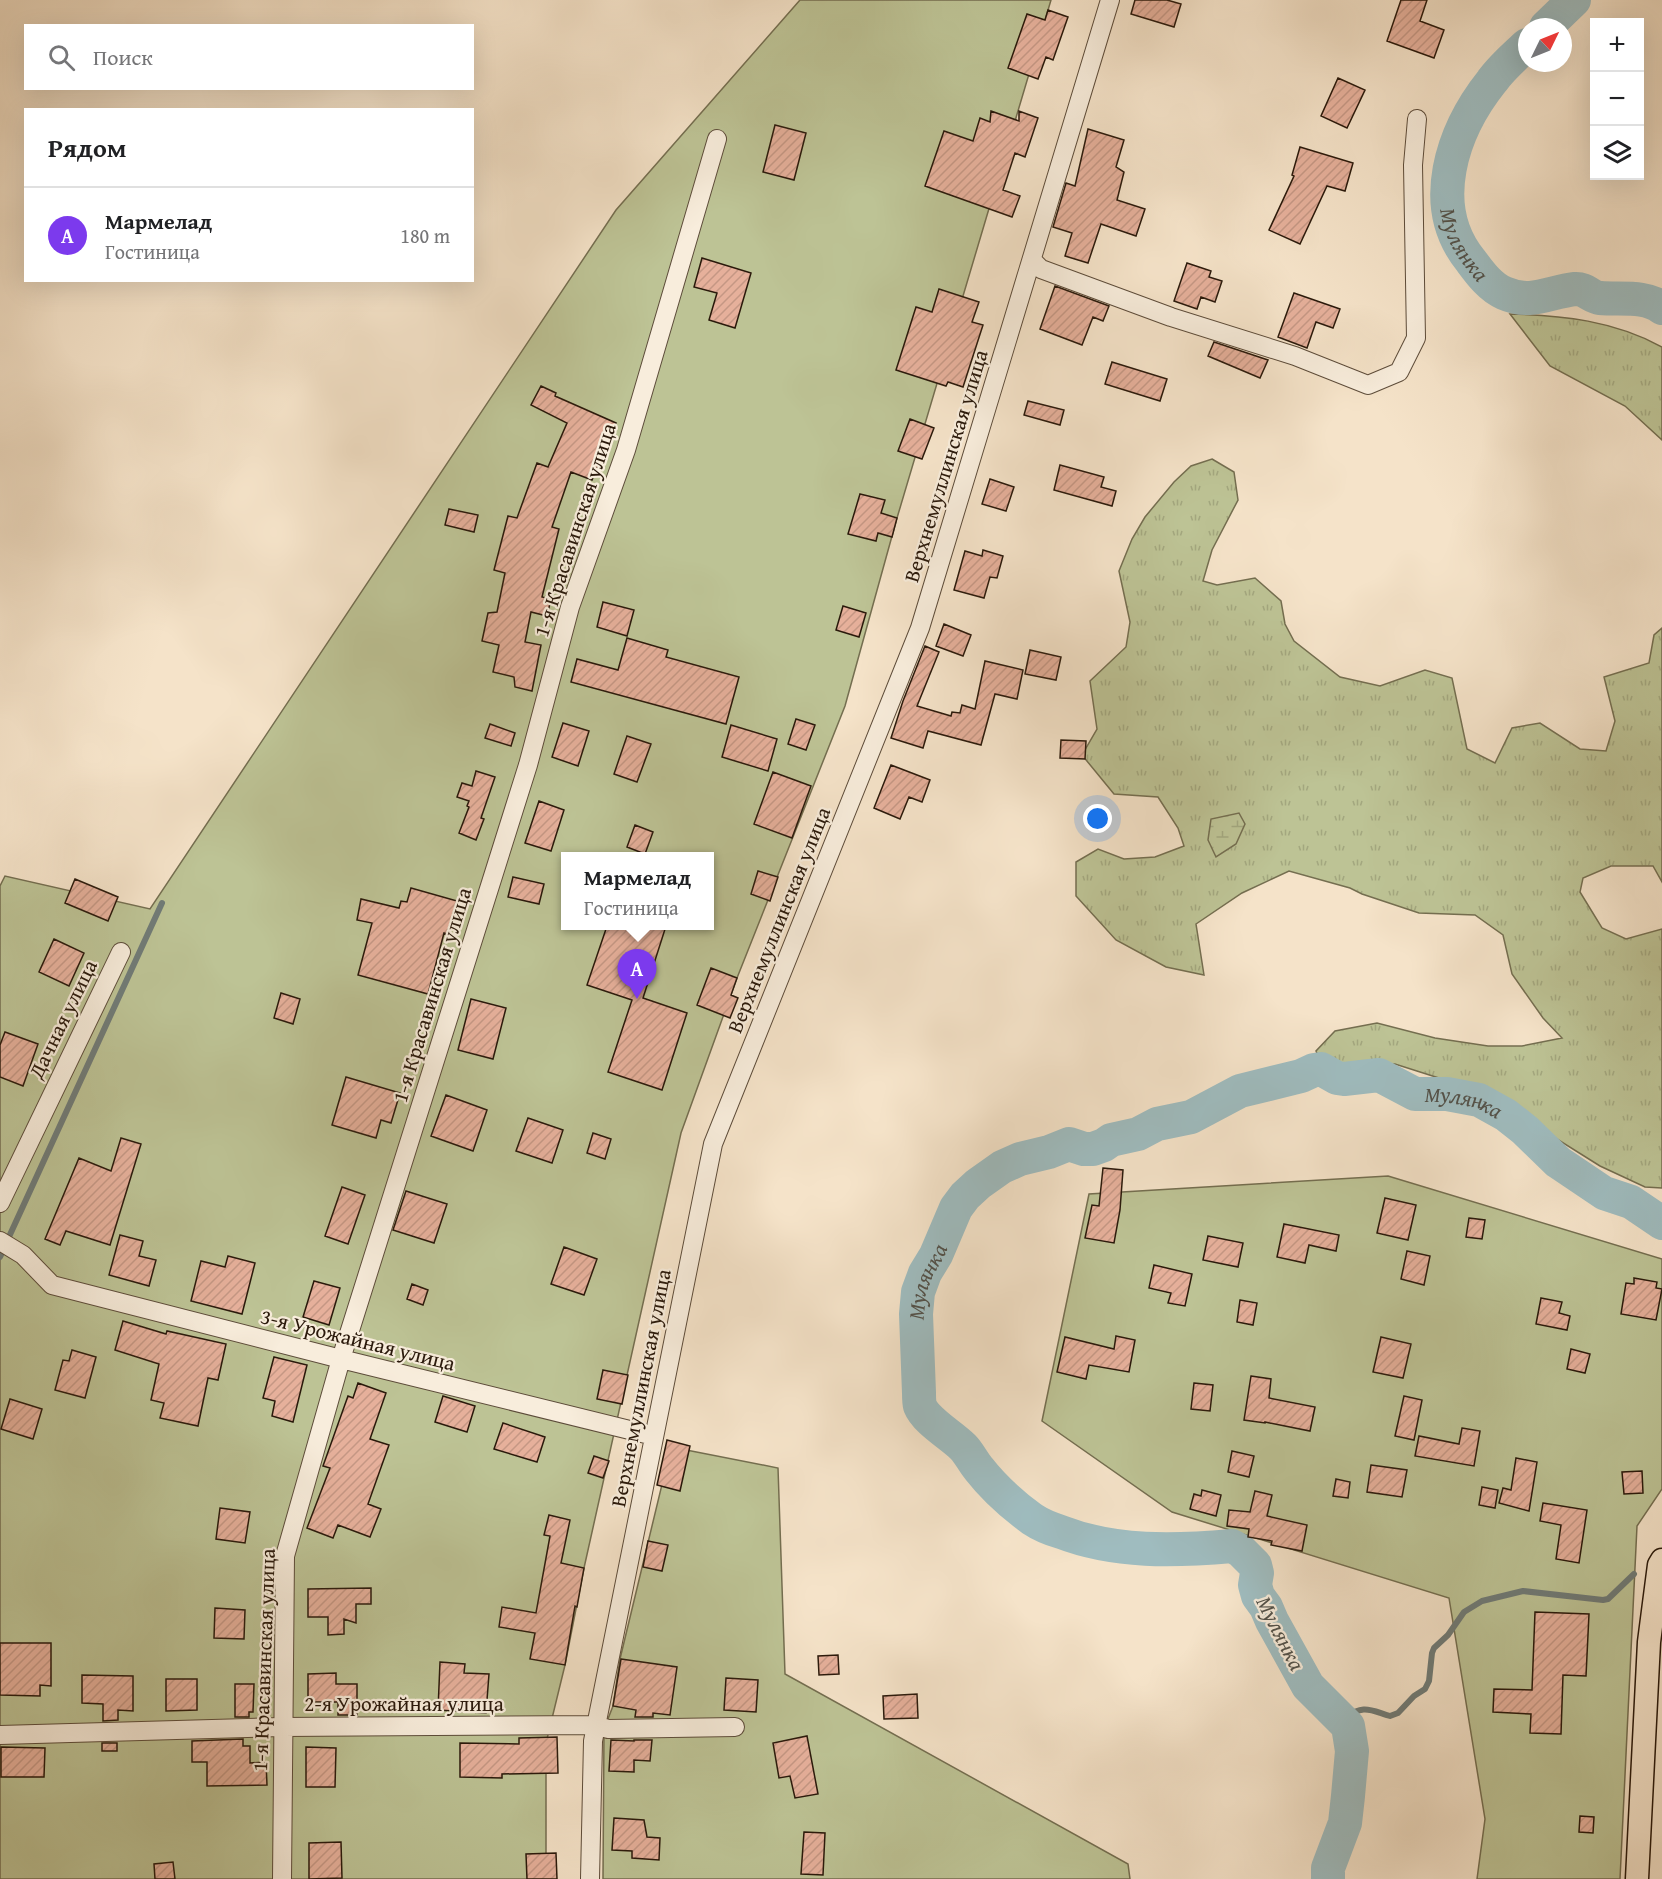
<!DOCTYPE html>
<html lang="ru">
<meta charset="utf-8">
<style>
body{margin:0;font-family:"Gentium Book Plus",serif;background:#f6f6f6;color:#202124}
.controls{position:absolute;right:18px;top:18px;display:grid;overflow:hidden;border-radius:0px;box-shadow:0 6px 24px #0002}
.controls button{width:54px;height:54px;display:grid;place-items:center;padding:0;border:0;border-bottom:2px solid #e0e0e0;background:#fff;color:#202124;font:30px sans-serif}
.compass{position:absolute;left:1518px;top:18px;width:54px;height:54px;border-radius:50%;background:#fff;box-shadow:0 6px 24px #0002;rotate:47deg}
.you{position:absolute;left:1098px;top:819px;width:21px;height:21px;margin:-15px;border:4px solid #fff;border-radius:50%;background:#1a73e8;box-shadow:0 0 0 9px #1a73e833}
.badge{display:grid;place-items:center;width:39px;height:39px;border-radius:50%;background:#7c3aed;color:#fff;font-size:20px;font-weight:700}
.pin{position:absolute;translate:-50% -50px;filter:drop-shadow(0 2px 3px #0008)}
.pin::after{content:'';position:absolute;top:32px;width:21px;height:18px;background:inherit;clip-path:polygon(0 0,100% 0,50% 100%)}
.popup{position:absolute;left:561px;top:852px;width:153px;height:78px;box-sizing:border-box;display:grid;place-content:center;border-radius:0px;background:#fff;filter:drop-shadow(0 2px 4px #0005);font-size:20px;white-space:nowrap;color:#757577}
.popup b{font-size:22px;color:#202124}
.popup::after{content:'';position:absolute;left:50%;top:100%;margin-left:-12px;border:12px solid transparent;border-top-color:#fff}
.list{margin:0;padding:0;list-style:none}
h2{display:flex;justify-content:space-between;align-items:center;height:78px;margin:0;padding:0 24px;font-size:26px}
h2 small{font-size:20px;font-weight:400;color:#757577}
.list li{display:grid;grid-template-columns:39px 1fr auto;gap:18px;align-items:center;box-sizing:border-box;height:96px;padding:0 24px;border-top:2px solid #e0e0e0}
.list b{display:block;font-size:22px;white-space:nowrap}
.list p{margin:0;font-size:20px;white-space:nowrap;color:#757577}
.list em{font-size:20px;font-style:normal;color:#757577}
.icon{flex:none;width:33px;height:33px;fill:none;stroke:currentColor;stroke-width:2;stroke-linecap:round;stroke-linejoin:round}
.map{position:relative;flex:none;width:1662px;height:1879px;overflow:hidden}
.search{position:absolute;background:#fff;box-shadow:0 6px 24px #0002;left:24px;top:24px;width:450px;height:66px;display:flex;align-items:center;gap:15px;box-sizing:border-box;padding:0 21px;border-radius:0px;color:#757577;font-size:22px}
.panel{position:absolute;background:#fff;box-shadow:0 6px 24px #0002;left:24px;top:108px;width:450px;height:174px;border-radius:0px}
.map>svg:first-child{display:block}
.grass{fill:url(#grass-tufts);stroke:#746e50;stroke-width:1.5}
.wetland{fill:url(#wetland-marsh);stroke:#746e50;stroke-width:1.5}
.garden{fill:#bdc395;stroke:#746e50;stroke-width:1.5;fill-rule:evenodd}
.lines{fill:none;stroke-linecap:round;stroke-linejoin:round}
.stream{stroke:#707b77;stroke-width:6}
.river{stroke:#9fbcbf;stroke-width:34}
.building{fill:url(#building-hatch);stroke:#2a190b;stroke-width:1.5}
.minor-casing{stroke:#5d4c3a;stroke-width:20}
.major-casing{stroke:#2a190b;stroke-width:25}
.minor{stroke:#f8eddc;stroke-width:18}
.major{stroke:#f5e3c9;stroke-width:22}
.labels{text-anchor:middle;stroke-width:4.5;stroke-linejoin:round;paint-order:stroke}
.street-label{font-size:21px;fill:#2a190b;stroke:#f8eddc}
.water-label{font-size:22px;font-style:italic;fill:#53524a;stroke:#f8eddc}
</style>
<div class="map">
<svg width="1662" height="1879" viewBox="0 0 1662 1879">
<defs>
<pattern id="grass-tufts" width="24" height="20" patternUnits="userSpaceOnUse" patternTransform="scale(1.5)"><rect width="24" height="20" fill="#bdc395"/><path d="M3 7l-1-3M5 7V3M7 7l1-3M15 17l-1-3M17 17v-4M19 17l1-3" fill="none" stroke="#a3a77f"/></pattern>
<pattern id="wetland-marsh" width="20" height="14" patternUnits="userSpaceOnUse" patternTransform="scale(1.5)"><rect width="20" height="14" fill="#bdc395"/><path d="M1 5h8M5 5V1M11 12h8M15 12V8" fill="none" stroke="#a3a77f"/></pattern>
<pattern id="building-hatch" width="6" height="6" patternUnits="userSpaceOnUse" patternTransform="scale(1.5)"><rect width="6" height="6" fill="#e6b09b"/><path d="M-1 1l2-2M0 6l6-6M5 7l2-2" fill="none" stroke="#c59784"/></pattern>
</defs>
<rect width="100%" height="100%" fill="#f5e3c9"/>
<filter id="stains"><feTurbulence type="fractalNoise" baseFrequency=".00333" numOctaves="4"/><feColorMatrix values="0 0 0 0 .2 0 0 0 0 .09 0 0 0 0 .02 0 0 0 .5 -.17"/></filter>
<radialGradient id="worn" r=".72"><stop offset=".6" stop-color="#630" stop-opacity="0"/><stop offset="1" stop-color="#630" stop-opacity=".3"/></radialGradient>
<path class="grass" d="M1510,314C1562,315 1615,321 1662,347V440L1625,406L1550,366Z
M1212,459L1234,472L1238,500L1212,550L1203,581L1217,585L1255,578L1281,601L1285,624L1294,641L1340,677L1380,686L1425,670L1452,678L1467,749L1495,763L1512,728L1540,723L1580,749L1606,751L1615,721L1604,677L1649,663L1654,635L1662,628V882L1653,866H1611L1583,878L1580,892L1602,928L1626,939L1662,929V1188L1645,1187L1600,1166L1528,1121L1505,1101L1482,1091L1458,1087L1442,1079L1395,1064L1363,1067L1343,1071L1330,1069L1320,1061L1316,1051L1335,1031L1377,1023L1435,1038L1488,1046H1522L1562,1038L1543,1018L1512,974L1503,935L1475,915L1419,913L1362,894L1350,888L1289,871L1242,893L1196,924L1204,975L1166,967L1116,940L1076,896V862L1098,849L1124,859L1155,857L1184,846L1178,828L1158,797L1114,794L1082,755L1097,729L1090,681L1126,647L1130,622L1119,571L1132,539L1145,517L1174,482L1191,466Z"/>
<path class="wetland" d="M1239,813L1245,824L1236,844L1216,857L1208,840L1211,819Z"/>
<path class="garden" d="M800,0H1051L897,518L845,706L737,978L681,1133L584,1568L565,1665L546,1743V1879H0V886L5,876L150,909L616,210ZM565,856H709V926H565Z
M1388,1176L1662,1259V1489L1637,1526L1620,1879H1477L1485,1819L1449,1598L1172,1512L1042,1421L1089,1194Z
M671,1447L778,1468L785,1674L1128,1864L1130,1879H603L604,1729L613,1706L620,1659Z"/>
<g class="lines">
<path class="stream" d="M8,1239L162,903
M0,1257L1,1255
M1342,1718C1366,1705 1367,1709 1390,1716L1398,1713L1414,1696L1425,1689L1429,1681L1432,1653L1434,1648L1448,1635L1464,1612L1482,1601L1523,1591L1603,1600L1608,1599L1634,1574"/>
<g class="river">
<path d="M1546,27L1574,0"/>
<path id="s1" d="M1527,45C1515,56 1502,67 1492,81C1452,131 1426,206 1471,261C1480,273 1490,287 1504,293C1531,305 1549,292 1575,289C1585,288 1591,297 1600,298C1620,300 1645,295 1662,308"/>
<path id="s2" d="M1328,1879V1868L1345,1823L1348,1796L1352,1751L1348,1726L1308,1686L1272,1621L1266,1607L1258,1596L1255,1585L1257,1573L1255,1565L1241,1551L1232,1546C1175,1551 1115,1553 1061,1532C1051,1529 1041,1525 1032,1519C1013,1505 993,1487 979,1469C973,1462 969,1453 963,1447C951,1435 926,1421 920,1406C919,1402 919,1397 919,1393L916,1314L918,1292L925,1273L936,1255L956,1208L965,1196L978,1184L1002,1167L1020,1159L1049,1152L1069,1144L1084,1149H1093L1104,1145L1111,1140L1138,1134L1157,1124L1191,1117L1240,1091L1301,1076L1314,1070L1321,1069L1337,1078L1344,1079L1379,1075L1415,1094H1447L1479,1100L1506,1115L1525,1130L1558,1162L1604,1193L1631,1202L1662,1223"/>
</g>
</g>
<path class="building" d="M1135,0H1167L1181,4L1174,27L1131,14Z
M1401,0H1427L1420,21L1444,30L1434,58L1387,41Z
M1048,10L1068,17L1053,60L1046,57L1038,79L1008,68L1027,14L1045,20Z
M1338,78L1365,90L1347,128L1321,116Z
M991,111L1019,121V111L1038,118L1025,157L1015,153L1003,190L1020,196L1012,217L925,186L944,131L973,141L980,118L990,122Z
M775,125L806,133L794,180L763,172Z
M1088,129L1124,140L1116,167L1124,172L1117,200L1145,209L1136,236L1101,224L1088,263L1065,256L1072,233L1053,227L1066,183L1075,186Z
M1300,147L1353,163L1345,191L1327,186L1300,244L1269,230L1294,176L1292,175Z
M702,258L751,273L735,328L709,320L717,293L694,287Z
M1187,263L1211,271L1209,277L1222,281L1215,302L1201,297L1197,309L1174,301Z
M1055,286L1109,306L1103,321L1093,317L1082,345L1040,329Z
M939,289L979,302L972,322L983,325L963,387L948,382L946,386L896,370L916,307L932,312Z
M1294,293L1340,309L1333,328L1316,322L1307,348L1278,337Z
M1214,342L1268,360L1260,378L1208,356Z
M1112,362L1167,379L1160,401L1105,384Z
M541,386L556,393L555,396L616,423L592,480L571,472L552,527L559,529L542,597L551,599L547,616L531,612L525,642L541,645L532,691L515,687L514,677L493,672L499,645L482,641L488,613L497,612L505,573L494,570L508,516L517,518L537,463L548,467L567,423L531,405Z
M1028,401L1064,410L1060,425L1024,415Z
M910,419L934,428L922,459L898,451Z
M1060,465L1104,477L1101,487L1116,491L1112,506L1054,490Z
M990,479L1014,487L1006,511L982,504Z
M860,494L885,500L881,513L897,518L892,537L878,533L876,541L848,534Z
M449,509L478,515L474,532L445,525Z
M983,550L1003,556L997,578L990,577L984,598L954,590L965,551L982,556Z
M603,602L634,610L627,636L597,627Z
M843,606L866,613L859,637L836,630Z
M944,624L971,635L963,656L936,646Z
M627,638L668,650L666,657L739,677L726,724L571,682L577,659L618,670Z
M925,646L939,652L917,706L951,716L952,712L960,713L962,705L975,709L985,661L1023,670L1017,699L995,694L981,745L928,731L923,748L891,738L903,701Z
M1030,650L1061,657L1056,680L1025,674Z
M796,719L815,725L806,750L788,744Z
M563,723L589,731L578,766L552,757Z
M490,724L515,733L511,746L485,738Z
M731,725L777,739L768,771L722,757Z
M627,736L651,744L637,782L614,774Z
M1061,740L1086,741L1085,759L1060,758Z
M891,765L930,780L922,802L909,797L900,819L874,808Z
M476,771L495,777L481,818L484,819L476,840L459,833L469,807L467,806L469,801L457,797L462,783L472,786Z
M773,772L811,786L792,838L754,824Z
M539,801L564,810L551,851L525,843Z
M635,825L653,832L645,854L627,847Z
M758,871L778,877L770,901L751,894Z
M513,877L544,884L539,904L508,897Z
M75,879L118,897L108,921L65,903Z
M411,888L457,901L447,934L444,933L428,994L358,975L372,923L357,920L361,899L399,908L401,901L407,902Z
M607,926H666L643,998L687,1013L662,1090L608,1072L632,1000L587,985Z
M54,939L84,953L69,986L39,972Z
M711,968L737,978L731,995L738,998L730,1018L697,1005Z
M281,993L300,999L293,1024L274,1018Z
M471,999L506,1008L493,1059L458,1050Z
M5,1032L38,1044L23,1086L0,1077V1045Z
M346,1077L400,1093L391,1123L381,1120L376,1138L332,1125Z
M446,1095L487,1110L473,1151L431,1136Z
M528,1118L563,1130L552,1163L516,1151Z
M593,1133L611,1139L605,1159L587,1153Z
M121,1138L141,1144L110,1245L66,1231L60,1245L45,1239L79,1158L111,1171Z
M1103,1168L1123,1170L1120,1210L1114,1243L1085,1238L1092,1205L1099,1206Z
M342,1187L365,1195L348,1244L325,1236Z
M406,1191L447,1204L434,1243L393,1230Z
M1385,1198L1416,1205L1408,1240L1377,1233Z
M1469,1218L1485,1220L1482,1239L1466,1237Z
M1284,1224L1339,1235L1336,1251L1309,1245L1305,1263L1277,1257Z
M120,1235L143,1241L139,1256L156,1260L149,1286L109,1275Z
M1208,1236L1243,1243L1238,1267L1203,1260Z
M564,1247L597,1259L584,1295L551,1284Z
M1407,1251L1430,1256L1424,1285L1401,1279Z
M228,1256L255,1263L242,1314L191,1301L201,1261L225,1267Z
M1154,1265L1192,1274L1185,1306L1168,1303L1171,1293L1149,1288Z
M1634,1278L1657,1282L1656,1288L1662,1289L1656,1320L1621,1314L1626,1283L1634,1284Z
M314,1281L340,1288L329,1325L303,1317Z
M412,1284L428,1290L423,1305L407,1299Z
M1541,1298L1562,1302L1559,1313L1570,1316L1567,1330L1536,1324Z
M1240,1300L1257,1303L1253,1325L1237,1322Z
M123,1321L166,1334L167,1331L226,1344L218,1380L208,1378L198,1426L160,1418L164,1403L151,1400L159,1364L115,1350Z
M1116,1336L1135,1340L1129,1372L1089,1365L1086,1379L1057,1372L1065,1337L1114,1349Z
M1381,1337L1411,1344L1403,1378L1373,1372Z
M1571,1349L1590,1354L1585,1373L1567,1369Z
M72,1350L96,1357L85,1398L55,1390L63,1360L69,1361Z
M274,1357L307,1365L293,1422L272,1416L275,1401L263,1398Z
M603,1370L628,1375L622,1404L597,1399Z
M1251,1376L1271,1379L1269,1398L1315,1407L1310,1431L1265,1422V1423L1244,1420Z
M358,1383L386,1393L370,1439L389,1445L368,1504L381,1509L370,1537L338,1525L333,1538L307,1528L330,1468L323,1466L348,1396L353,1398Z
M1194,1383L1213,1385L1210,1411L1191,1409Z
M443,1396L475,1406L467,1432L435,1422Z
M1404,1396L1422,1400L1414,1440L1395,1436Z
M10,1399L42,1409L33,1439L1,1429Z
M503,1423L545,1437L537,1462L494,1449Z
M1462,1428L1480,1431L1474,1466L1415,1456L1419,1436L1459,1444Z
M667,1440L690,1446L680,1491L657,1485Z
M1232,1451L1254,1456L1249,1477L1228,1472Z
M594,1456L609,1461L603,1478L588,1473Z
M1516,1458L1537,1462L1529,1511L1499,1503L1503,1488L1511,1490Z
M1371,1465L1407,1470L1402,1497L1367,1492Z
M1642,1471L1643,1493L1624,1494L1622,1472Z
M1336,1479L1350,1482L1348,1498L1333,1496Z
M1482,1487L1498,1490L1495,1508L1479,1505Z
M1202,1490L1221,1495L1216,1516L1190,1509L1194,1494L1201,1496Z
M1255,1491L1272,1495L1267,1516L1307,1525L1302,1551L1271,1545L1272,1541L1248,1537L1249,1529L1227,1526L1229,1510L1250,1512Z
M1543,1503L1587,1510L1579,1563L1556,1559L1561,1525L1540,1521Z
M220,1508L250,1512L245,1543L216,1539Z
M549,1515L570,1520L561,1563L584,1568L577,1607L575,1606L565,1665L530,1659L535,1633L499,1627L502,1607L536,1613L550,1536L544,1535Z
M648,1541L668,1545L662,1571L643,1567Z
M371,1588V1604H356V1623L344,1619V1634L328,1635V1617H308V1589Z
M215,1608L245,1610L244,1639L214,1638Z
M1535,1612L1589,1614L1586,1676L1563,1675L1561,1734L1530,1733L1531,1714L1493,1712L1494,1689L1532,1690Z
M0,1643H51V1686L40,1685V1696L0,1695Z
M838,1655L839,1674L819,1675L818,1656Z
M621,1659L677,1667L670,1715L653,1713V1717H635L636,1710L613,1706Z
M440,1662L465,1664L464,1673L489,1674L486,1713L438,1710Z
M336,1673V1684H357V1715H338V1702H308V1674Z
M82,1675L133,1676V1711L118,1710V1720L103,1721V1704L82,1703Z
M726,1678L758,1680L756,1712L724,1710Z
M166,1679H197V1710L166,1711Z
M235,1684H254L253,1712H249V1717H235Z
M917,1694L918,1718L884,1719L883,1696Z
M807,1736L818,1794L795,1798L790,1776L779,1778L773,1743Z
M557,1737L558,1773L502,1774V1778L460,1777V1743L519,1744V1738Z
M243,1739V1746H250V1763L266,1762L267,1785L207,1786V1762H192V1741Z
M611,1740L634,1741V1740H652L650,1761L634,1760V1772L609,1771Z
M102,1743H117V1751H102Z
M1,1747L45,1748L44,1777H1Z
M306,1747L336,1748L335,1787H306Z
M1580,1816L1594,1817L1593,1833L1579,1832Z
M614,1818L644,1820L647,1837L660,1838L659,1860L632,1858V1851L612,1850Z
M804,1832L825,1833L823,1875L801,1874Z
M341,1842L342,1878L309,1879V1843Z
M556,1853L557,1879H527L526,1854Z
M173,1862L175,1879H155L154,1864Z"/>
<g class="lines">
<g class="minor-casing">
<path id="minor" d="M1032,260L1041,269L1171,317L1295,356L1368,385L1399,372L1416,338L1413,165L1417,119
M0,1203L121,952
M0,1241L23,1255L52,1285L341,1359L654,1436
M0,1735L282,1727L596,1725L608,1729L735,1727
M282,1879L285,1556L341,1359L528,765L570,607L626,450L717,139
M590,1879L593,1741L713,1144L920,628L1110,0"/>
</g>
<g class="major-casing">
<path id="major" d="M1637,1879L1649,1642L1659,1565L1662,1560"/>
</g>
<use href="#minor" class="minor"/>
<use href="#major" class="major"/>
</g>
<g class="labels">
<g class="street-label">
<text transform="translate(946 466) rotate(-73)" y="7">Верхнемуллинская улица</text>
<text transform="translate(575 530) rotate(-72)" y="7">1-я Красавинская улица</text>
<text transform="translate(779 920) rotate(-68)" y="7">Верхнемуллинская улица</text>
<text transform="translate(432 995) rotate(-73)" y="7">1-я Красавинская улица</text>
<text transform="translate(63 1019) rotate(-64)" y="7">Дачная улица</text>
<text transform="translate(358 1340) rotate(14)" y="7">3-я Урожайная улица</text>
<text transform="translate(641 1388) rotate(-79)" y="7">Верхнемуллинская улица</text>
<text transform="translate(264 1660) rotate(-88)" y="7">1-я Красавинская улица</text>
<text x="404" y="1711">2-я Урожайная улица</text>
</g>
<g class="water-label">
<text dy="8" stroke="none"><textPath href="#s1" startOffset="228">Мулянка</textPath></text>
<text dy="8" stroke="none"><textPath href="#s2" startOffset="1503">Мулянка</textPath></text>
<text dy="8" stroke="none"><textPath href="#s2" startOffset="870">Мулянка</textPath></text>
<text transform="translate(1281 1633) rotate(63)" y="8">Мулянка</text>
</g>
</g>
<rect width="100%" height="100%" filter="url(#stains)"/>
<rect width="100%" height="100%" fill="url(#worn)"/>
</svg>
<div class="controls">
<button>+</button>
<button>−</button>
<button><svg class="icon" aria-label="layers" viewBox="0 0 24 24"><path d="M12 4l9 5-9 5-9-5zM3 14l9 5 9-5"/></svg></button>
</div>
<svg class="compass" viewBox="-18 -18 36 36"><path d="M0-13l5 13h-10z" fill="#e53935"/><path d="M0 13l5-13h-10z" fill="#757577"/></svg>
<div class="you"></div>
<div class="pin badge" style="left:637px;top:999px">A</div>
<div class="popup"><b>Мармелад</b>Гостиница</div>
<div class="search"><svg class="icon" aria-label="search" viewBox="0 0 24 24"><circle cx="10" cy="10" r="6"/><path d="M15 15l6 6"/></svg>Поиск</div>
<section class="panel">
<h2>Рядом<small></small></h2>
<ul class="list">
<li><span class="badge">A</span><div><b>Мармелад</b><p>Гостиница</p></div><em>180 m</em></li>
</ul>
</section>
</div>
